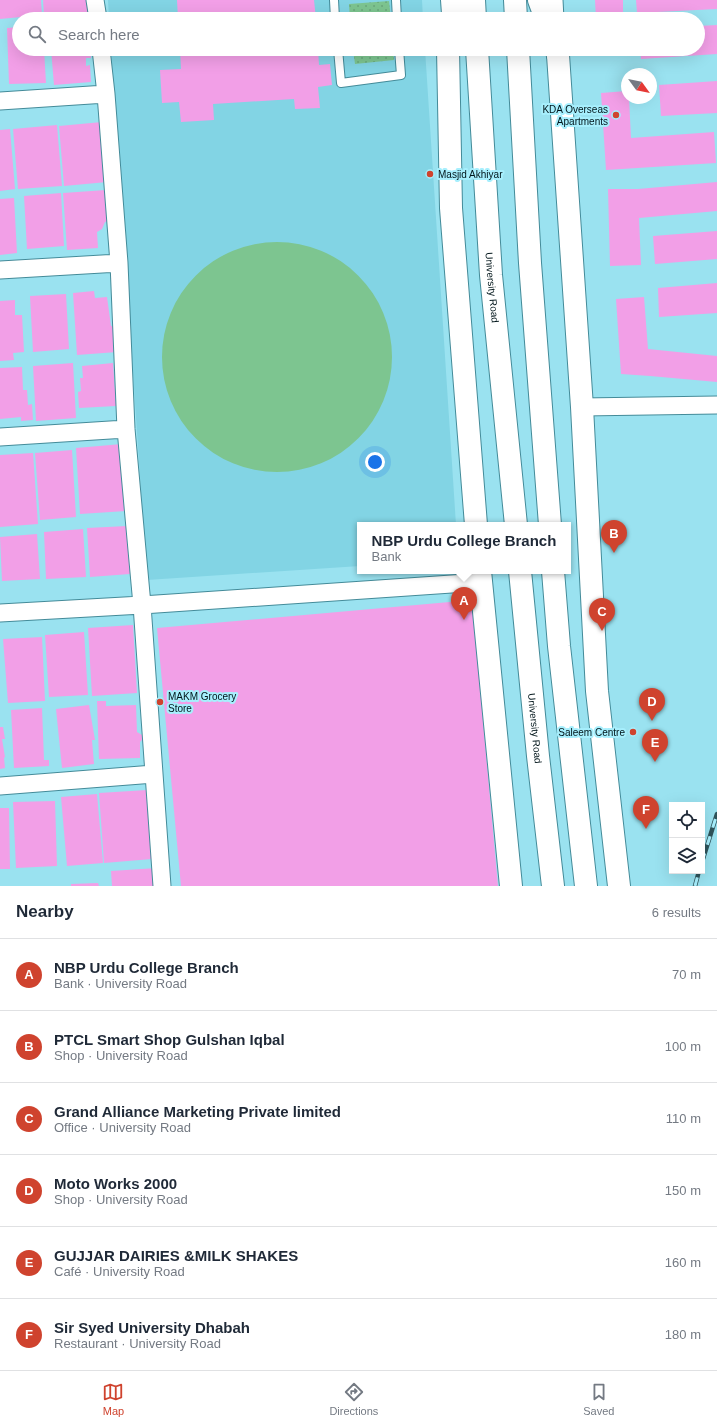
<!DOCTYPE html>
<meta charset="utf-8">
<style>
body{margin:0;font-family:Arial,sans-serif;background:#f6f6f7;color:#1f2937}
.controls{position:absolute;right:12px;bottom:12px;display:grid;overflow:hidden;border-radius:0px;box-shadow:0 4px 16px #0002}
.controls button{width:36px;height:36px;display:grid;place-items:center;padding:0;border:0;border-bottom:1px solid #e0e1e3;background:#fff;color:#1f2937;font:20px sans-serif}
.compass{position:absolute;left:621px;top:68px;width:36px;height:36px;border-radius:50%;background:#fff;box-shadow:0 4px 16px #0002;rotate:123deg}
.you{position:absolute;left:375px;top:462px;width:14px;height:14px;margin:-10px;border:3px solid #fff;border-radius:50%;background:#1a73e8;box-shadow:0 0 0 6px #1a73e833}
.badge{display:grid;place-items:center;width:26px;height:26px;border-radius:50%;background:#cf432e;color:#fff;font-size:13px;font-weight:700}
.pin{position:absolute;translate:-50% -33px;filter:drop-shadow(0 1px 2px #0008)}
.pin::after{content:'';position:absolute;top:21px;width:14px;height:12px;background:inherit;clip-path:polygon(0 0,100% 0,50% 100%)}
.popup{position:absolute;left:357px;top:522px;width:214px;height:52px;box-sizing:border-box;display:grid;place-content:center;border-radius:0px;background:#fff;filter:drop-shadow(0 1px 3px #0005);font-size:13px;white-space:nowrap;color:#747a83}
.popup b{font-size:15px;color:#1f2937}
.popup::after{content:'';position:absolute;left:50%;top:100%;margin-left:-8px;border:8px solid transparent;border-top-color:#fff}
.list{margin:0;padding:0;list-style:none}
h2{display:flex;justify-content:space-between;align-items:center;height:52px;margin:0;padding:0 16px;font-size:17px}
h2 small{font-size:13px;font-weight:400;color:#747a83}
.list li{display:grid;grid-template-columns:26px 1fr auto;gap:12px;align-items:center;box-sizing:border-box;height:72px;padding:0 16px;border-top:1px solid #e0e1e3}
.list b{display:block;font-size:15px;white-space:nowrap}
.list p{margin:0;font-size:13px;white-space:nowrap;color:#747a83}
.list em{font-size:13px;font-style:normal;color:#747a83}
.icon{flex:none;width:22px;height:22px;fill:none;stroke:currentColor;stroke-width:2;stroke-linecap:round;stroke-linejoin:round}
.map{position:relative;flex:none;width:717px;height:886px;overflow:hidden}
.search{position:absolute;background:#fff;box-shadow:0 4px 16px #0002;left:12px;right:12px;top:12px;height:44px;display:flex;align-items:center;gap:10px;box-sizing:border-box;padding:0 14px;border-radius:22px;color:#747a83;font-size:15px}
.sheet{height:484px;background:#fff}
nav{display:flex;justify-content:space-around;align-items:center;box-sizing:border-box;height:56px;border-top:1px solid #e0e1e3;background:#fff;font-size:11px;color:#747a83}
nav a{display:grid;justify-items:center;gap:2px}
nav .on{color:#cf432e}
.map>svg:first-child{display:block}
.built{fill:#82d4e4}
.grass{fill:url(#grass-dots)}
.green{fill:#7dc590}
.building{fill:#f29fe7}
.lines{fill:none;stroke-linecap:round;stroke-linejoin:round}
.lane-casing{stroke:#448b99;stroke-width:10}
.street-casing{stroke:#448b99;stroke-width:19}
.secondary-casing{stroke:#448b99;stroke-width:24}
.primary-casing{stroke:#448b99;stroke-width:24}
.lane{stroke:#fff;stroke-width:8}
.street{stroke:#fff;stroke-width:17}
.secondary{stroke:#fff;stroke-width:22}
.primary{stroke:#fff;stroke-width:22}
.rail-casing{stroke:#2e535a;stroke-width:4.5}
.rail{stroke:#a7effd;stroke-width:3;stroke-dasharray:9;stroke-linecap:butt}
.poi-dot{fill:#cf432e;stroke:#a7effd;stroke-width:1.5}
.labels{text-anchor:middle;stroke-width:4;stroke-linejoin:round;paint-order:stroke}
.poi-label{font-size:10px;fill:#00151a;stroke:#a7effd;text-anchor:end}
.street-label{font-size:10px;fill:#00151a;stroke:#a7effd}
</style>
<div class="map">
<svg width="717" height="886" viewBox="0 0 717 886">
<defs>
<pattern id="grass-dots" width="8" height="8" patternUnits="userSpaceOnUse"><rect width="8" height="8" fill="#7dc590"/><path d="M2 2h.1M6 6h.1" fill="none" stroke="#6aa87c" stroke-width="1.8" stroke-linecap="round"/></pattern>
</defs>
<rect width="100%" height="100%" fill="#9ae2f0"/>
<path class="built" d="M108,0H422L423,19H109Z
M111,49H425L456,525H360V566L147,580Z"/>
<path class="grass" d="M389,1L391,19H350L349,4Z
M353,49H393L394,60L355,64Z"/>
<path class="green" d="M162 357a115 115 0 1 1 230 0a115 115 0 1 1-230 0Z"/>
<path class="building" d="M0,0H41L42,15L0,19Z
M43,0H87L88,12L44,16Z
M177,0H314L316,19H178Z
M595,0H623V19H596Z
M636,0H717V9L637,13Z
M717,25V54L641,59L640,49H698V26Z
M19,27V49H44L46,83L9,84L7,28Z
M51,49H90L91,58H86V66L90,65L91,82L54,85Z
M180,49H318L319,65L330,64L332,85L318,87L320,108L295,109L294,99L213,104L214,120L181,122L179,102L162,103L160,70L181,69Z
M598,49H624L625,55L598,56Z
M717,81V113L661,116L659,85Z
M627,91V98H629L631,138L714,132L716,163L606,170L601,93Z
M102,122L107,182L64,186L59,126Z
M57,125L62,186L18,189L13,129Z
M10,129L15,189L0,191V130Z
M717,182V211L639,218L641,265L610,266L608,189H638Z
M106,190L109,221L105,222L102,229L97,232L98,248L67,250L63,193Z
M61,193L64,246L27,249L24,196Z
M14,198L17,253L0,255V199Z
M717,231V259L655,264L653,236Z
M717,283V313L659,317L658,288Z
M94,291L95,298L107,297L111,326H115L117,352L77,355L73,293Z
M66,294L69,349L33,352L30,296Z
M644,297L648,349L717,356V382L650,376L621,374L616,299Z
M15,300V315H22L24,352L13,353L14,360L0,361V301Z
M73,363L76,418L36,421L33,366Z
M113,363L116,406L79,408L78,392L81,391L80,378H83L82,366Z
M22,367L23,390H27L28,405L32,404L33,420L21,421V417L0,419V368Z
M122,444L126,511L80,514L76,448Z
M72,450L76,517L40,520L35,453Z
M33,453L38,524L0,527V455Z
M127,526L130,574L90,577L87,528Z
M83,529L86,577L46,579L44,532Z
M37,534L40,579L2,581L0,537Z
M472,600L498,886H181L157,628Z
M133,625L137,693L92,696L88,628Z
M84,632L88,695L49,697L45,635Z
M42,637L45,701L8,703L3,639Z
M97,701H106V706L136,705L137,732L142,735V740L140,742V758L99,759Z
M89,705L95,740H92L94,764L62,768L56,709Z
M42,708L44,760H49V766L14,768L11,710Z
M0,727H3L5,739H2L5,757L4,758L5,768L0,769Z
M147,790L152,859L104,863L99,793Z
M97,794L103,863L67,866L61,797Z
M55,801L57,866L16,868L13,802Z
M0,808H9L10,869H0Z
M157,868L158,886H112L111,871Z
M98,883L99,886H71V884Z"/>
<g class="lines">
<g class="lane-casing">
<path id="lane" d="M334,0L335,19
M396,0L397,19
M445,0L446,14
M338,49L341,83L401,75L399,49"/>
</g>
<g class="street-casing">
<path id="street" d="M95,0L98,19
M554,0L555,19
M101,49L106,94L119,263L126,429L142,605L162,886
M0,101L106,94
M0,270L119,263
M582,407L717,405
M0,437L126,429
M0,613L142,605L481,582
M0,786L154,774"/>
</g>
<g class="secondary-casing">
<path id="secondary" d="M453,19L457,0
M448,49L451,208L476,525
M558,55L582,407L597,691L619,886
M480,571L511,886"/>
</g>
<g class="primary-casing">
<g id="primary">
<path d="M474,0L475,19"/>
<path d="M515,0L516,19"/>
<path d="M539,0L546,19"/>
<path id="s1" d="M477,49L491,275L516,525"/>
<path d="M518,49L530,263L550,525"/>
<path d="M556,49L558,55"/>
<path id="s2" d="M520,571L538,756L553,886"/>
<path d="M553,571L559,646L586,886"/>
</g>
</g>
<use href="#lane" class="lane"/>
<use href="#street" class="street"/>
<use href="#secondary" class="secondary"/>
<use href="#primary" class="primary"/>
<g class="rail-casing">
<path id="rail" d="M702,862L717,814
M695,886L699,871"/>
</g>
<use href="#rail" class="rail"/>
</g>
<g class="poi-dot">
<circle cx="616" cy="115" r="4"/>
<circle cx="430" cy="174" r="4"/>
<circle cx="160" cy="702" r="4"/>
<circle cx="633" cy="732" r="4"/>
</g>
<g class="labels">
<g class="poi-label">
<text x="608" y="113">KDA Overseas<tspan x="608" dy="12">Apartments</tspan></text>
<text x="438" y="178" text-anchor="start">Masjid Akhiyar</text>
<text x="168" y="700" text-anchor="start">MAKM Grocery<tspan x="168" dy="12">Store</tspan></text>
<text x="625" y="736">Saleem Centre</text>
</g>
<g class="street-label">
<text dy="4" stroke="none"><textPath href="#s1" startOffset="239">University Road</textPath></text>
<text dy="4" stroke="none"><textPath href="#s2" startOffset="158">University Road</textPath></text>
</g>
</g>
</svg>
<div class="controls">
<button><svg class="icon" aria-label="locate" viewBox="0 0 24 24"><circle cx="12" cy="12" r="6"/><path d="M12 2v4M12 18v4M2 12h4M18 12h4"/></svg></button>
<button><svg class="icon" aria-label="layers" viewBox="0 0 24 24"><path d="M12 4l9 5-9 5-9-5zM3 14l9 5 9-5"/></svg></button>
</div>
<svg class="compass" viewBox="-18 -18 36 36"><path d="M0-13l5 13h-10z" fill="#e53935"/><path d="M0 13l5-13h-10z" fill="#747a83"/></svg>
<div class="you"></div>
<div class="pin badge" style="left:464px;top:620px">A</div>
<div class="popup"><b>NBP Urdu College Branch</b>Bank</div>
<div class="pin badge" style="left:614px;top:553px">B</div>
<div class="pin badge" style="left:602px;top:631px">C</div>
<div class="pin badge" style="left:652px;top:721px">D</div>
<div class="pin badge" style="left:655px;top:762px">E</div>
<div class="pin badge" style="left:646px;top:829px">F</div>
<div class="search"><svg class="icon" aria-label="search" viewBox="0 0 24 24"><circle cx="10" cy="10" r="6"/><path d="M15 15l6 6"/></svg>Search here</div>
</div>
<section class="sheet">
<h2>Nearby<small>6 results</small></h2>
<ul class="list">
<li><span class="badge">A</span><div><b>NBP Urdu College Branch</b><p>Bank · University Road</p></div><em>70 m</em></li>
<li><span class="badge">B</span><div><b>PTCL Smart Shop Gulshan Iqbal</b><p>Shop · University Road</p></div><em>100 m</em></li>
<li><span class="badge">C</span><div><b>Grand Alliance Marketing Private limited</b><p>Office · University Road</p></div><em>110 m</em></li>
<li><span class="badge">D</span><div><b>Moto Works 2000</b><p>Shop · University Road</p></div><em>150 m</em></li>
<li><span class="badge">E</span><div><b>GUJJAR DAIRIES &amp;MILK SHAKES</b><p>Café · University Road</p></div><em>160 m</em></li>
<li><span class="badge">F</span><div><b>Sir Syed University Dhabah</b><p>Restaurant · University Road</p></div><em>180 m</em></li>
</ul>
</section>
<nav>
<a class="on"><svg class="icon" aria-label="map" viewBox="0 0 24 24"><path d="M3 6l6-2 6 2 6-2v14l-6 2-6-2-6 2zM9 4v14M15 6v14"/></svg>Map</a>
<a><svg class="icon" aria-label="directions" viewBox="0 0 24 24"><path d="M12 3l9 9-9 9-9-9zM9 14v-3h6M13 9l2 2-2 2"/></svg>Directions</a>
<a><svg class="icon" aria-label="saved" viewBox="0 0 24 24"><path d="M7 4h10v16l-5-4-5 4z"/></svg>Saved</a>
</nav>
